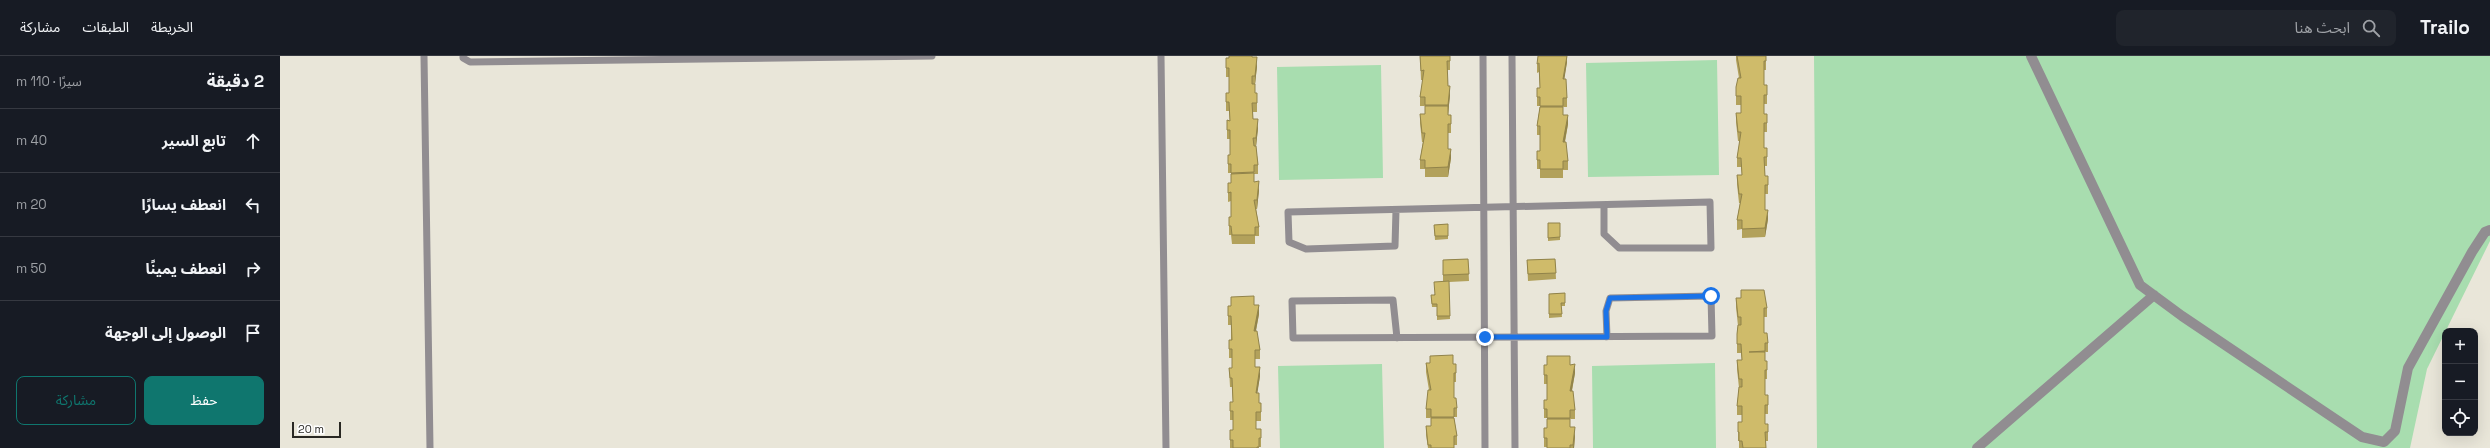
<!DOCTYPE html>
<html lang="ar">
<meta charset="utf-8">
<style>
body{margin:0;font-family:"Space Grotesk","Noto Sans Arabic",sans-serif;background:#20242c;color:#f1f3f6;direction:rtl}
.controls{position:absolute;right:12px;bottom:12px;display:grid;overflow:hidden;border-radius:8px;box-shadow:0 4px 16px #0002}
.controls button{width:36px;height:36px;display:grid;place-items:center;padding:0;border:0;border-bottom:1px solid #363941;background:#171b24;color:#f1f3f6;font:20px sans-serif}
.scale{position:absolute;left:12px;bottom:10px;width:49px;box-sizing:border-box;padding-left:4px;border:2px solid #292823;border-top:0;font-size:11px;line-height:14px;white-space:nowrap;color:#292823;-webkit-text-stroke:3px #fff;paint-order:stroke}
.stop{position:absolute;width:12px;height:12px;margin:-9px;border:3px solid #1a73e8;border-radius:50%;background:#fff}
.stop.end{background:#1a73e8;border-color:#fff;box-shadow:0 1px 4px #0008}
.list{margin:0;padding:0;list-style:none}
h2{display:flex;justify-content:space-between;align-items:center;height:52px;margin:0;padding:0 16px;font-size:17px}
h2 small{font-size:13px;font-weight:400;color:#9ea1a6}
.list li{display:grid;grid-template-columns:26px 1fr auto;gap:12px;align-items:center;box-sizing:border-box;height:64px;padding:0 16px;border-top:1px solid #363941}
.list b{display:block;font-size:15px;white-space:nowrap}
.list em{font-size:13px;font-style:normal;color:#9ea1a6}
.actions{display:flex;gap:8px;padding:12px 16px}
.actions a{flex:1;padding:9px 0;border:1px solid #0f766e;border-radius:8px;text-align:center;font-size:14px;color:#0f766e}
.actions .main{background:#0f766e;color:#fff}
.icon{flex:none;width:22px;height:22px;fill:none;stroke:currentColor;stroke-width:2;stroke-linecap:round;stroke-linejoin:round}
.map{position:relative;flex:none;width:2210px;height:392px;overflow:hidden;direction:ltr}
header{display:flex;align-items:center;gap:24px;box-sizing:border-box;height:56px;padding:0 20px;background:#171b24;border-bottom:1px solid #363941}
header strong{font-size:19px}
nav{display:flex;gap:22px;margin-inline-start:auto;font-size:14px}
.search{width:280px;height:36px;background:#20242c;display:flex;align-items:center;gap:10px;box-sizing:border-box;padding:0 14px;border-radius:8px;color:#9ea1a6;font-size:15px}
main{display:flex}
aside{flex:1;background:#171b24}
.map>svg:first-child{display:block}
.green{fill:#a8ddaf}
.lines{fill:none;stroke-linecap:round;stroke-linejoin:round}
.service{stroke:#918d91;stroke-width:7}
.minor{stroke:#918d91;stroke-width:10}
.wall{fill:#b2a15b}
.shaded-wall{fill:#91834a}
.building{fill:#cfbb6a;stroke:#91834a}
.route{stroke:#1a73e8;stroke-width:5}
</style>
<header>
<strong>Trailo</strong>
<div class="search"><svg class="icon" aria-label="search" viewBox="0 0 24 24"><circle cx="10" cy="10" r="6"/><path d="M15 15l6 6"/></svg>ابحث هنا</div>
<nav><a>الخريطة</a><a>الطبقات</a><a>مشاركة</a></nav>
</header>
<main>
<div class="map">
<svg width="2210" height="392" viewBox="0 0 2210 392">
<rect width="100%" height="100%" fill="#e9e6d9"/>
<path class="green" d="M1534,0H2210V185L2147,313L2130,392H1537Z
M1437,4L1439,119L1308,121L1306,7Z
M1101,9L1103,122L999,124L997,11Z
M1435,307L1436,392H1313L1312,310Z
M1102,308L1104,392H1000L998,310Z"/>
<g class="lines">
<path class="service" d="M144,0L150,392
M183,0V2L190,6L652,0
M881,0L886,392
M1203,0L1205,392
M1232,0L1235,392
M1116,154L1115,190L1026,193L1009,186L1008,156L1430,146L1431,192H1339L1324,178V149
M1117,282L1113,244L1012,245L1013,282L1432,280L1431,240L1330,242L1326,255L1327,281"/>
<path class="minor" d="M1751,0L1860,229L1902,260L2082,381L2104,386L2115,375L2128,312L2192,196L2205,176L2210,174
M1697,392L1874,239"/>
</g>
<path class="wall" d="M1140,0H1170V14H1167L1168,30L1170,39L1168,59H1171V77H1168V93L1171,102L1168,121H1145V113H1140V104L1143,86H1142L1140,67V58H1145V50H1140V41L1143,24H1141Z
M1287,0V6L1284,23L1287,42V51H1283V59L1288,68L1285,86L1288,105V114H1283V122H1260V113H1257V95H1260V79H1257V70L1260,50H1257V32H1260L1259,16L1257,17V8Z
M1456,0H1486V14H1484V29L1487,39V48H1484V58H1487V76H1484V92H1487V110H1485V120H1488V138H1485V154L1488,163L1485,181L1462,182V173L1457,174V164L1460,147H1459L1457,128V119H1462L1461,111H1457V102L1460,85H1458L1456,66V57H1461V49H1456V31L1459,22L1456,4Z
M972,1L977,10L975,28V37H977V56H973V63L978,72L976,90L978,109V118H974V126L979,134L977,153H976L979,171V180H975V188H952L951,179H949V161H951V145L948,146V127H951V117H948V99H950V83H947V64L950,65L949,55H946V37H949V21H946V2Z
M1268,167H1280V184L1268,185Z
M1168,168V183L1155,184L1154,169Z
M1188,203L1189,225L1169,226L1170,263L1157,264V251H1152L1151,239H1154L1163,226V204Z
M1275,203L1276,223L1248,225L1247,204Z
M1285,237V250H1281L1282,261L1269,262V238Z
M1456,242L1487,252V261H1484V277L1488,287V296H1485V305H1487V323H1485V339H1488V358H1485V368L1488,376V385H1486V392H1459V385H1458V366H1462V359H1457V350L1459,332L1457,313V304H1462L1461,297H1457V278L1458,270L1456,251Z
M974,249L979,258L976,275L980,294V303H975V311L980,320L977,337L979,347H981V365H976V373H981V391H979V392H950V374H953V364H950V355L953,346L952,331H950L949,312H952V302H949V284H951V269H948V250Z
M1146,307L1176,308V326H1174V342L1177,352V361H1174V362L1177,380V389H1174V392H1148L1146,379V370H1151V362H1146V353L1149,334L1146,316Z
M1264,309H1290L1295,317L1292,335L1295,354V363H1290V371L1295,380L1294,392H1267V391H1264V372H1267V362H1264V344H1267V328H1264Z"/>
<path class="shaded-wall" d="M1287,0V6L1283,32V23Z
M977,1V10L975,29V20Z
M1170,30V39L1168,58V49Z
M1288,59V68L1283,95V86Z
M978,63V72L976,91V82Z
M1171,93V102L1168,121V111Z
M979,125V134L977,153V144Z
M1488,154V163L1485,181V172Z
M979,249V258L974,284V275Z
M1295,308V317L1290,344V335Z
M980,311V320L976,346V337Z
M1295,371V380L1294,392H1293Z"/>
<path class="building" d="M949,0H972V1H977L975,20H972V28H975V37H977V47H972L973,63H978L976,82H973L974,90H976L978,109H974V116L951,117V108H948V99H950V74H947V64L950,65L949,46H946V37H949V12H946V2H949Z
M1140,0H1170V5H1167L1168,30H1170L1168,49H1145V41H1140L1144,14L1141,15Z
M1258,0H1287L1283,23H1286L1287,42H1283V50H1260V41H1257V32H1260L1259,7L1257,8Z
M1457,0H1486V5H1484V29H1487V39H1484V58H1487V67H1484V92H1487V101H1484L1485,120H1488V129H1485V154H1488L1485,172L1462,173V164H1457L1462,138H1459L1457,119H1462L1461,102H1457L1461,76H1458L1456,57H1461V40H1456V31L1458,22H1461Z
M1145,50H1168V59H1171V68H1168V93H1171L1168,111L1145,112V104H1140L1145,77H1142L1140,58H1145Z
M1260,51H1283V59H1288L1283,86H1286L1288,105H1283V113H1260V104H1257V95H1260V70H1257Z
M974,117V126L979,125L977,144H974L979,171H975V179H952L951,170H949V161H951V136L948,137V127H951V118Z
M1268,167H1280V181L1268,182Z
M1168,168V180H1155L1154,169Z
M1188,203L1189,218L1163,219V204Z
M1275,203L1276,217L1248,218L1247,204Z
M1169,225L1170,260H1157V248H1152L1151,239H1155L1154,226Z
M1461,234H1484L1487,252H1484V277H1487L1488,287H1485V295L1469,296H1485V305H1487V314H1485V339H1488V349H1485V368H1488V376H1485L1486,392H1463L1462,385H1459V376H1458V366H1462V350H1457L1459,331H1462V323H1459L1457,304H1462L1461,288H1457V278L1458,269H1461V261H1458L1456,242H1461Z
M1285,237V247H1281L1282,258H1269V238Z
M974,240V249H979L974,275H977L980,294H975V311H980L976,337H979V347H981V356H976V373H981V382H979V391H977V392H953V384H950V374H953V355H950V346H953L952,322H950L949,312H952V293H949V284H952L951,260H948V250H951V241Z
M1173,299V308H1176V317H1174V342H1176L1177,352H1174V361H1151V353H1146L1148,334H1151L1146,307H1150V300Z
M1267,300H1290V309L1295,308L1290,335H1293L1295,354H1290V362H1267V353H1264V344H1267V319H1264V309H1267Z
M1151,362H1174L1177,380H1174V392H1151V389H1148L1146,370H1151Z
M1267,363H1290V371H1295L1293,389H1290V392H1267V382H1264V372H1267Z"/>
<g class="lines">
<path class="route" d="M1205,281H1327L1326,255L1330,242L1431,240"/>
</g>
</svg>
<div class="controls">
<button>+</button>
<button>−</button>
<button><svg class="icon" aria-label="locate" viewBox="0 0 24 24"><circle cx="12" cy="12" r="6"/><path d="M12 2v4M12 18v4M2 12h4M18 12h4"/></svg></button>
</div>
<div class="scale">20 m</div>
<div class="stop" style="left:1431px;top:240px"></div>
<div class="stop end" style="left:1205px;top:281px"></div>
</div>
<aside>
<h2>2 دقيقة<small>سيرًا · 110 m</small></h2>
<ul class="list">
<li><svg class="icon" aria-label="ahead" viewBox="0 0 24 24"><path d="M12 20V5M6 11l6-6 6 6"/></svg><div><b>تابع السير</b></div><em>40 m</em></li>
<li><svg class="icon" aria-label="left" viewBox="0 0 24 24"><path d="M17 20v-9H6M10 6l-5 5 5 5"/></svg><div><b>انعطف يسارًا</b></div><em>20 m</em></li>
<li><svg class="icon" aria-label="right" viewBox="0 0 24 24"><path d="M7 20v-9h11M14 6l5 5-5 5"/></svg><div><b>انعطف يمينًا</b></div><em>50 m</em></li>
<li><svg class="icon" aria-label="arrive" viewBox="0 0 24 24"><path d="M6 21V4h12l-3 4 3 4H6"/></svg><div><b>الوصول إلى الوجهة</b></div></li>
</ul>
<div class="actions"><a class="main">حفظ</a><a>مشاركة</a></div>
</aside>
</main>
